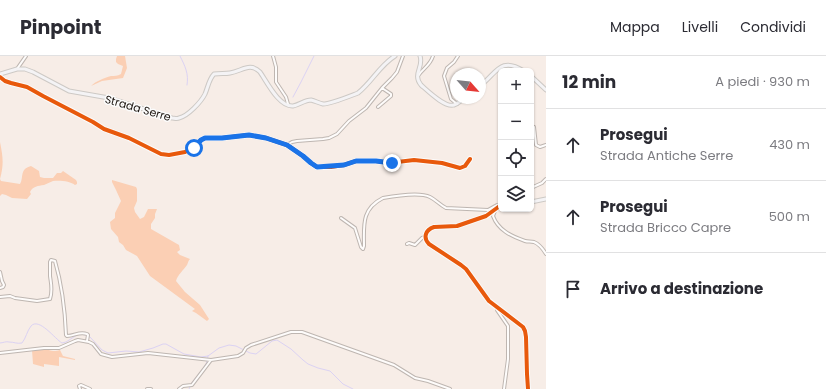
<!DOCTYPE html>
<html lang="it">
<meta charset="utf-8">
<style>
body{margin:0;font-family:Poppins,sans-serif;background:#f7f7f7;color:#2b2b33}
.controls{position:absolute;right:12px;top:12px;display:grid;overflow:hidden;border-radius:6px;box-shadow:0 1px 3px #0004}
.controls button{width:36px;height:36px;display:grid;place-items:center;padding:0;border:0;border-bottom:1px solid #e1e1e2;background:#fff;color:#2b2b33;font:20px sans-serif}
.compass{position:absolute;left:450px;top:12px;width:36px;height:36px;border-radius:50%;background:#fff;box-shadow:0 1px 3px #0004;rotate:117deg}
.stop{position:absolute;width:12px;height:12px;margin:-9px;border:3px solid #1a73e8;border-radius:50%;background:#fff}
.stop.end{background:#1a73e8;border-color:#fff;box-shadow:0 1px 4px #0008}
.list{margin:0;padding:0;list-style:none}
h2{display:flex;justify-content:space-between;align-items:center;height:52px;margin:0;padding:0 16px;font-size:17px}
h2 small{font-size:13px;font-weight:400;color:#7c7c81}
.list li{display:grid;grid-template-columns:26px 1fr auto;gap:12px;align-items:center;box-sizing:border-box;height:72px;padding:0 16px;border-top:1px solid #e1e1e2}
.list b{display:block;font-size:15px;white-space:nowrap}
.list p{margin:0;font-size:13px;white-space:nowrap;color:#7c7c81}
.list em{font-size:13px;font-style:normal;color:#7c7c81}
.icon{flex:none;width:22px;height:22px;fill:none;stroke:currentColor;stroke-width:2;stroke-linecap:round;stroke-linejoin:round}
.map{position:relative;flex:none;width:546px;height:333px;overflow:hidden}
header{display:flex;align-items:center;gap:24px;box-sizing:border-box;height:56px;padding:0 20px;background:#fff;border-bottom:1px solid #e1e1e2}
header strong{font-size:19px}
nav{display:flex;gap:22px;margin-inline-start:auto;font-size:14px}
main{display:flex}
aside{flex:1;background:#fff}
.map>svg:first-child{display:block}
.green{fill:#fbcfb4}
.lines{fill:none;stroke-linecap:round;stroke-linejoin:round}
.stream{stroke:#dbd2f3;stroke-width:1}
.minor-casing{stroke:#beb6b1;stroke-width:4}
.major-casing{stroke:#cdc9c5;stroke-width:5}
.minor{stroke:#fefcfb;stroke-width:2}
.major{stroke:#f4f3f5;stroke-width:3}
.cycleway-casing{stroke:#fcfcfc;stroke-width:6}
.cycleway{stroke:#e8590c;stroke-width:4}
.route{stroke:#1a73e8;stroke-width:5}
.labels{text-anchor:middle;stroke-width:3;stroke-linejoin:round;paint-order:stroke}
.street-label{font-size:11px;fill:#17100b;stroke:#fcfcfc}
</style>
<header>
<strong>Pinpoint</strong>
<nav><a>Mappa</a><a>Livelli</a><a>Condividi</a></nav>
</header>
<main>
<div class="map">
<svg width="546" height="333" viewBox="0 0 546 333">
<rect width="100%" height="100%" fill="#f7ede7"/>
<path class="green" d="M117,0H125L127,12L123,22L102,25L91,30C96,25 104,22 111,20C115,20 117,20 121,18L123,10L118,8L116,6V3Z
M0,86C3,101 4,108 0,123L1,125L20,128C24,122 19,113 31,110L39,115L40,121L44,122H53L57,117H61L63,115L76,124L77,126V128L75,129C71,125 59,124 53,125C50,126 47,128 44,129C38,130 33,130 30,136L31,138L27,143L12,142L6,139L2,138L0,140Z
M112,124L136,131L137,133V145L134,152L135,156L140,163L144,161L148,153H157L155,158V162L151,168V173L179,189L180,194L177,196L180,199L190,203C188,205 188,207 187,209C183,215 178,218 176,225L185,236L200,249L209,263L207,265L196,257L192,255L195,253L150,220L137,200L126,194L123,189L119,186L118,181L111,173L110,166L115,162V157L121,145L116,134L112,126Z
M42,293C50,293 52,297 60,294L63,300L75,303V304L59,301V310L44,308V311L33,308L32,294Z"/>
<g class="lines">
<path class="stream" d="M180,0C185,10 189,18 187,29
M293,41L301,26L314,0
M80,278H83L90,281L102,294L108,297L126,295L139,296L153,292L163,288H166L184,298L201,301L208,300L219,292L229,289L236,290L250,297L256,298L261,294L272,285L277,284L291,293L303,304L308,308L318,312L330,315L343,328L353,333
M0,287C3,287 6,285 9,286C14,286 17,288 22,287C26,282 27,275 31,270C39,261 55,283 62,287L66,286L77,279
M189,333C192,322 209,311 208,300"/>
<g class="minor-casing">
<path id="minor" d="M273,0L276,11V26L286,41L288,48
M17,13L26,0
M418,20C423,12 430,10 433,0
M0,21L5,25L11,27L27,31L43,40L93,66L104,73L129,82L161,98L169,99L185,96L194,91L201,84L205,82H222L249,79L266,82L287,89L303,100L311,107L317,111H331L344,109L356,105H376L389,107L414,104L442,107L460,112L465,110L470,103
M457,48L451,43L444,20L447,12L454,6L458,0
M378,51L391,40V38L382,32
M531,70L534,71L536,89L540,91L546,89
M287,89L292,86L297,85L323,83L329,82L337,78L349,65L366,52L382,32L392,22L397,16L403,0
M531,132L542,127L546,123
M495,155L493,160C498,174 511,180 525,185C528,186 531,185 534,186C539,188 543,193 546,198
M341,162L355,172L361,191L363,193L364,190C364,170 361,153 383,142C394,140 420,136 430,141C436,144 440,149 446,152L488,154L497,149L498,150
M407,188L409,187L415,189L422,182L425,181
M0,216L2,225L4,229L3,231L0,232
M0,241L10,240L15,242L37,245L50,243C53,234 51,228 50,220C50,215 50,210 50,206L51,204L55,205C62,229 65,254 66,279L67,280C75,280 79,275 87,278L88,279L87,285
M497,252V254L508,270V303L504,333
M0,297L44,292H59L75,285L78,284L89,286L93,288L101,298L112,301L148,297L211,304L238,300L243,297L246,292L251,289L291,276H302L394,309L415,322L428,325L450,333
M80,333L79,330L81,329L90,333
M147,333H151
M179,333L183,330L192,329L211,304"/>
</g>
<g class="major-casing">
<path id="major" d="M420,0C424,11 412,18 421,29C428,35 445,52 454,49C458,48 461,44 465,42
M0,18L17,13H25L33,16L69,35L109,42L172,62C174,62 177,63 179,62C188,60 201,46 205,38C208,31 209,23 214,18C220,17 225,18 230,17C242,15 250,6 260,16C267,26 279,51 293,50C299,49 305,44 311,44C315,45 319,47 323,48C331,48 350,40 358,37C372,26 380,9 395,0
M531,20L546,34
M480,30C497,17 500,0 524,15
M531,146L546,143
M501,149L486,160L457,170L434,171C425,174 423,182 429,188L461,209L466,213L489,245L523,271L525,275L526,281L527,318L528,333"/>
</g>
<use href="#minor" class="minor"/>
<use href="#major" class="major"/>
<g class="cycleway-casing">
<path id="cycleway" d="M0,21L5,25L11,27L27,31L43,40L93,66L104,73L129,82L161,98L169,99L185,96L194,91L201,84L205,82H222L249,79L266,82L287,89L303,100L311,107L317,111H331L344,109L356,105H376L389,107L414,104L442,107L460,112L465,110L470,103
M501,149L486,160L457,170L434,171C425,174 423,182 429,188L461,209L466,213L489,245L523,271L525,275L526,281L527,318L528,333"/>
</g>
<use href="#cycleway" class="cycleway"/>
</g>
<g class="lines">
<path class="route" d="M194,92L201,84L205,82H222L249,79L266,82L287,89L303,100L311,107L317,111L344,109L356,105H376L392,107"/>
</g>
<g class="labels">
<g class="street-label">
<text transform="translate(138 52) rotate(16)" y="4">Strada Serre</text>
</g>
</g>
</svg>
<div class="controls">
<button>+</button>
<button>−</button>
<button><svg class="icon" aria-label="locate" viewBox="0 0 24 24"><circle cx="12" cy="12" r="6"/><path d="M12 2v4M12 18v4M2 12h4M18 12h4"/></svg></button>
<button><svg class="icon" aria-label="layers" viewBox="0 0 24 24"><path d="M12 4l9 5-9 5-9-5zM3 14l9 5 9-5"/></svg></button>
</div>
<svg class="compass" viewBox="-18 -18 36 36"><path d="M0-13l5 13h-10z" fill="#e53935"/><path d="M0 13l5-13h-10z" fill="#7c7c81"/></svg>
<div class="stop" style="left:194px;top:92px"></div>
<div class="stop end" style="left:392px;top:107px"></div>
</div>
<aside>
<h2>12 min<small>A piedi · 930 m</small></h2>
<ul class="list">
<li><svg class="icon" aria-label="ahead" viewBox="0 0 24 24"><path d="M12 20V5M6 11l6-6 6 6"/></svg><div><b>Prosegui</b><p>Strada Antiche Serre</p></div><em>430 m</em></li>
<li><svg class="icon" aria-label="ahead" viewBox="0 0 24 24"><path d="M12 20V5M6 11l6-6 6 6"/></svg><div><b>Prosegui</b><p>Strada Bricco Capre</p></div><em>500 m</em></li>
<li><svg class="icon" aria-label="arrive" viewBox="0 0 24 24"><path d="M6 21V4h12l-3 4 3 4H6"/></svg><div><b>Arrivo a destinazione</b></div></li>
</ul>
</aside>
</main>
